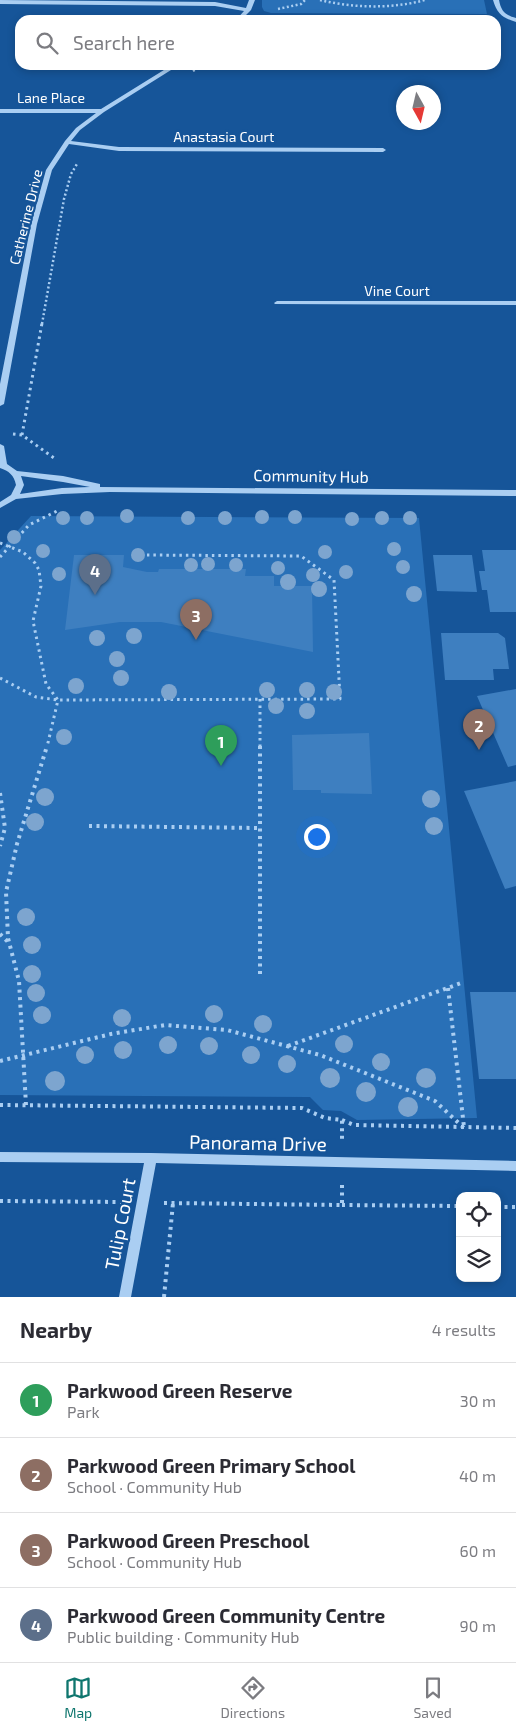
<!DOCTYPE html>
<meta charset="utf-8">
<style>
body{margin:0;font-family:"Exo 2",sans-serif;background:#f7f7f7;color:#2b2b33}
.controls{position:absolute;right:15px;bottom:15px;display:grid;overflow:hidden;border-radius:10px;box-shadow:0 2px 8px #0003}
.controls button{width:45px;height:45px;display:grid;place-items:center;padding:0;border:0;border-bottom:1px solid #e1e1e2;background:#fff;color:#2b2b33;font:25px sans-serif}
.compass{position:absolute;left:396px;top:85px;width:45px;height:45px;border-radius:50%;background:#fff;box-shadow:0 2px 8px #0003;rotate:172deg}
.you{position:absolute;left:316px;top:836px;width:18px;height:18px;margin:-12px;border:4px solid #fff;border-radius:50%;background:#1a73e8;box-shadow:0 0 0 8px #1a73e833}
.badge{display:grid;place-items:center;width:32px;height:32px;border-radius:50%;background:#0f766e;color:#fff;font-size:16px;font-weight:700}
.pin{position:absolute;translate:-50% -41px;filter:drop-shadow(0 1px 2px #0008)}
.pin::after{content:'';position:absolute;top:26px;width:18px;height:15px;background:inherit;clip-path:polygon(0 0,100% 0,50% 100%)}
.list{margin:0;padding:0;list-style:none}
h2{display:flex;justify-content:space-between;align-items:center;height:65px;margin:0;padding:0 20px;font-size:21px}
h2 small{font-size:16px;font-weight:400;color:#7c7c81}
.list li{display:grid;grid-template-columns:32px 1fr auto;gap:15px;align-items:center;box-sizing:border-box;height:75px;padding:0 20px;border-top:1px solid #e1e1e2}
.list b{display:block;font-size:19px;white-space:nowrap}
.list p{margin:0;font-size:16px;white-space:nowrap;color:#7c7c81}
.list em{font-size:16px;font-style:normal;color:#7c7c81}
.icon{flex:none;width:28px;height:28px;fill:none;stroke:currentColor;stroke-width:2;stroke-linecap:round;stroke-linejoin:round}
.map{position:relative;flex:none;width:516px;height:1297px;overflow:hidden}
.search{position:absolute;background:#fff;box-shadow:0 2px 8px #0003;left:15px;right:15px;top:15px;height:55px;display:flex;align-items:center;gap:12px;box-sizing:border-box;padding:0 18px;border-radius:15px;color:#7c7c81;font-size:19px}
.sheet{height:365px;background:#fff}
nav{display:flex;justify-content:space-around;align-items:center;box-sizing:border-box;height:70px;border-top:1px solid #e1e1e2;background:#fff;font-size:14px;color:#7c7c81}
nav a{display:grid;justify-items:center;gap:2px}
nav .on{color:#0f766e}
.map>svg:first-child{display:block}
.green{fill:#2970b7}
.building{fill:#3e7fc0}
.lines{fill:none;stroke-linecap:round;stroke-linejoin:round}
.path-far2{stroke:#aacef2;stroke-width:2.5;stroke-dasharray:2 2.5;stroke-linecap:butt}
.path-far1{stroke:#aacef2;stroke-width:3;stroke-dasharray:2.5 4;stroke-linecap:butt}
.path{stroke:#aacef2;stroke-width:4;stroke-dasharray:3 4.5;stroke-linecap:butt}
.minor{fill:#aacef2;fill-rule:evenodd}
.tree{fill:#7da5cf}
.labels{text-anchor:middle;stroke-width:4.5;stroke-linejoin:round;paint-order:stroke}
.far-street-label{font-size:14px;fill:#fff;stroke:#165599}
.street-label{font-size:16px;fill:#fff;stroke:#165599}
.near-street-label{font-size:19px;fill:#fff;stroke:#165599}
</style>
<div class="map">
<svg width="516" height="1297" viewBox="0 0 516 1297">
<rect width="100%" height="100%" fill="#165599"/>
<path class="green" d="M262,0H484L487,14L271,13L264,11L262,7Z
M31,516L419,518L477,1118L357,1120L341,1111L323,1110L310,1097L0,1095V550Z"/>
<path class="building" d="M482,550H516V612H490L487,590H482L479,571H485Z
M74,555H124L123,567L147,572H158L159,569H246L245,576H274V586H312L313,652L161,622H120L65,630Z
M433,555H472L477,592L437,591Z
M441,633H498L505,638L509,669H493L494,680H445Z
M516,689V765L508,767L477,696Z
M369,733L372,794L321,793V790H293L292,735Z
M516,781V886L505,889L464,791Z
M470,992H516V1079H479Z"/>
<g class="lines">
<path class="path-far2" d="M320,0C353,8 392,9 425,0
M278,9L301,4L305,0
M444,16L445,20
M193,71L203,65
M42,324L64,199L71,174L77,164"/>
<path class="path-far1" d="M13,434L22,435L54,458
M22,435L42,323
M0,543L23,552L35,563L39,570L41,586L33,621L46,684L58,700L47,747
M0,557L29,525L57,511
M0,678L36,697L58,700L340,699L334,580L301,556L147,555
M260,699V747"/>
<path class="path" d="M260,746V974
M0,793L5,828L0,846
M89,826L260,828
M0,934L9,943
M448,988L464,1127
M288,1046L464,982
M0,1061L111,1034L165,1025L227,1030L320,1055L435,1101L464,1128
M0,1105L302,1108L325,1118L342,1120V1143
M26,1105L19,981L8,938L6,892L17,844L47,746
M342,1120L354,1125L516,1128
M0,1201L121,1202
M164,1203L342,1205V1182
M342,1205L460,1206
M497,1207H516
M164,1297L173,1203"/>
<path class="minor" d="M0,0L215,2L246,8L249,0H255L251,10L246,15L267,20L244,18L242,20H236L244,11L215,6L0,4Z
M493,0H499C501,11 505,15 516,18V22C503,18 497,14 493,0Z
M172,65H179L104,112L80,130L71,141L119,147L383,148L386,150L383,152L119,151L69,144L52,170L37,224L4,404L0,406V384L31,224L46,170L65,141L76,128L96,113H0V109H101Z
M277,301H516V305L275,304L274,303Z
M0,444L4,446L7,464L17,471L63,476L100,484V487L516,490V496L110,492L62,494L16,499L0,508V502L11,495L16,485C14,475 9,471 0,468ZM21,476L63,482L90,487L62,488L20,494L24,485Z
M0,1152L151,1153L516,1161V1171L156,1163L131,1297H119L144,1163L0,1162Z"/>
</g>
<g class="tree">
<circle cx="127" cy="516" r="7"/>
<circle cx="262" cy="517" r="7"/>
<circle cx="295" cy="517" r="7"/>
<circle cx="63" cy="518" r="7"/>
<circle cx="87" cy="518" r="7"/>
<circle cx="188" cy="518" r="7"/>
<circle cx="225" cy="518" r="7"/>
<circle cx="382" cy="518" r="7"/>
<circle cx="410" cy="518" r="7"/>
<circle cx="352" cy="519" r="7"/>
<circle cx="14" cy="537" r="7"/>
<circle cx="394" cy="549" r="7"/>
<circle cx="43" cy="551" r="7"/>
<circle cx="325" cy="552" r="7"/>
<circle cx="138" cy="555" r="7"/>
<circle cx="208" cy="564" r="7"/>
<circle cx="191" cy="565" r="7"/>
<circle cx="236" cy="565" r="7"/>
<circle cx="403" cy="567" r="7"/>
<circle cx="278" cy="568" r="7"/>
<circle cx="346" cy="572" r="7"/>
<circle cx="59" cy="574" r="7"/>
<circle cx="313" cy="575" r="7"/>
<circle cx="288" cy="582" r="8"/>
<circle cx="319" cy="589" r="8"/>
<circle cx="414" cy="594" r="8"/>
<circle cx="134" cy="636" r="8"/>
<circle cx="97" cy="638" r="8"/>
<circle cx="117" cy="659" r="8"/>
<circle cx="121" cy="678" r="8"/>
<circle cx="76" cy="686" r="8"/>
<circle cx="267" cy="690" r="8"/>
<circle cx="307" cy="690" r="8"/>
<circle cx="169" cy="692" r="8"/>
<circle cx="334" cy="692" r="8"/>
<circle cx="276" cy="706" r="8"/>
<circle cx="307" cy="711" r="8"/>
<circle cx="64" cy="737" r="8"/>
<circle cx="45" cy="797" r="9"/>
<circle cx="431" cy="799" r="9"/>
<circle cx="35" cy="822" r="9"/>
<circle cx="434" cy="826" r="9"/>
<circle cx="26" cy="917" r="9"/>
<circle cx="32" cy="945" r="9"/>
<circle cx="32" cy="974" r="9"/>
<circle cx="36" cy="993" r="9"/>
<circle cx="214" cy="1014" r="9"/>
<circle cx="42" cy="1015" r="9"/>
<circle cx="122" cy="1018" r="9"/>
<circle cx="263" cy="1024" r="9"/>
<circle cx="344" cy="1044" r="9"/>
<circle cx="168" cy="1045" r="9"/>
<circle cx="209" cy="1046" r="9"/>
<circle cx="123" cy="1050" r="9"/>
<circle cx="85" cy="1055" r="9"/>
<circle cx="251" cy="1055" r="9"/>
<circle cx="381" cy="1062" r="9"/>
<circle cx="287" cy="1064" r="9"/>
<circle cx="330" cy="1078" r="10"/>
<circle cx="426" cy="1078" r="10"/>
<circle cx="55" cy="1081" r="10"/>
<circle cx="366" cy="1092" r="10"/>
<circle cx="408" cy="1107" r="10"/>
</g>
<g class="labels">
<g class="far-street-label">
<text x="51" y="103">Lane Place</text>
<text x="224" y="142">Anastasia Court</text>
<text transform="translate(26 217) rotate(-76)" y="5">Catherine Drive</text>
<text x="397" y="296">Vine Court</text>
</g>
<g class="street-label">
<text transform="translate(311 476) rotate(1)" y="6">Community Hub</text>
</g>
<g class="near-street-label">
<text transform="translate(258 1143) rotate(1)" y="7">Panorama Drive</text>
<text transform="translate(120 1224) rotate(-79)" y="7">Tulip Court</text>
</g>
</g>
</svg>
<div class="controls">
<button><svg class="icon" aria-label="locate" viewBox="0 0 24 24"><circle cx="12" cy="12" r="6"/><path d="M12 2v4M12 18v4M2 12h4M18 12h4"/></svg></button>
<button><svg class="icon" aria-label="layers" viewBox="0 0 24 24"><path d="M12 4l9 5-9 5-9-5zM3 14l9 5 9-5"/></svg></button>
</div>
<svg class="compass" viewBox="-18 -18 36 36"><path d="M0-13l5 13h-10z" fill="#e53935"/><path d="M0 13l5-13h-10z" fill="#7c7c81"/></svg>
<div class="you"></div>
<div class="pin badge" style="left:221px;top:766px;background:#2e9e5b">1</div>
<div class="pin badge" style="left:479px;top:750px;background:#8d6e63">2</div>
<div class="pin badge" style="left:196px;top:640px;background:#8d6e63">3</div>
<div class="pin badge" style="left:95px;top:595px;background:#5c6f8a">4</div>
<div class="search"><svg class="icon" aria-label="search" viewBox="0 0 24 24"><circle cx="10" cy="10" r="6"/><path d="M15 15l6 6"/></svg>Search here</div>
</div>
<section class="sheet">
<h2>Nearby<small>4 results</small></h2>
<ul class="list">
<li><span class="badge" style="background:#2e9e5b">1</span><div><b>Parkwood Green Reserve</b><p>Park</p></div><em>30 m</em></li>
<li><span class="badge" style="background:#8d6e63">2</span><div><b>Parkwood Green Primary School</b><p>School · Community Hub</p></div><em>40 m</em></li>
<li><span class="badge" style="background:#8d6e63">3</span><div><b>Parkwood Green Preschool</b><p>School · Community Hub</p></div><em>60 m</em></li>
<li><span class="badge" style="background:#5c6f8a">4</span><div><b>Parkwood Green Community Centre</b><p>Public building · Community Hub</p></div><em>90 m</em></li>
</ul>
</section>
<nav>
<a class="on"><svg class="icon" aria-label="map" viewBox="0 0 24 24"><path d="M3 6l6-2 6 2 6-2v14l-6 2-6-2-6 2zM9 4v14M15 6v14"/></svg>Map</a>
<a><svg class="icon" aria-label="directions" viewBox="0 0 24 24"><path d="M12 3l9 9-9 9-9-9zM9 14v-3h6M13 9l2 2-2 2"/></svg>Directions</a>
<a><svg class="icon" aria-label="saved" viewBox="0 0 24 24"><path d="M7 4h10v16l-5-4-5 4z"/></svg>Saved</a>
</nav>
